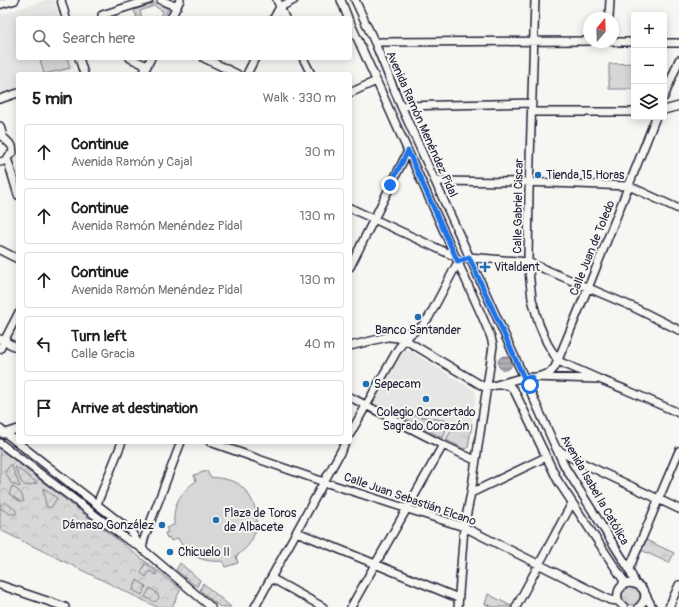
<!DOCTYPE html>
<meta charset="utf-8">
<style>
body{margin:0;font-family:Pangolin,sans-serif;background:#f6f6f6;color:#202124}
.controls{position:absolute;right:12px;top:12px;display:grid;overflow:hidden;border-radius:4px;box-shadow:0 2px 10px #0003}
.controls button{width:36px;height:36px;display:grid;place-items:center;padding:0;border:0;border-bottom:1px solid #e0e0e0;background:#fff;color:#202124;font:20px sans-serif}
.compass{position:absolute;left:583px;top:12px;width:36px;height:36px;border-radius:50%;background:#fff;box-shadow:0 2px 10px #0003;rotate:19deg}
.stop{position:absolute;width:12px;height:12px;margin:-9px;border:3px solid #1a73e8;border-radius:50%;background:#fff}
.stop.end{background:#1a73e8;border-color:#fff;box-shadow:0 1px 4px #0008}
.list{margin:0;padding:0;list-style:none}
h2{display:flex;justify-content:space-between;align-items:center;height:52px;margin:0;padding:0 16px;font-size:17px}
h2 small{font-size:13px;font-weight:400;color:#757577}
.list li{display:grid;grid-template-columns:26px 1fr auto;gap:12px;align-items:center;box-sizing:border-box;height:56px;margin:0 8px 8px;padding:0 8px;border:1px solid #e0e0e0;border-radius:4px}
.list b{display:block;font-size:15px;white-space:nowrap}
.list p{margin:0;font-size:13px;white-space:nowrap;color:#757577}
.list em{font-size:13px;font-style:normal;color:#757577}
.icon{flex:none;width:22px;height:22px;fill:none;stroke:currentColor;stroke-width:2;stroke-linecap:round;stroke-linejoin:round}
.map{position:relative;flex:none;width:679px;height:607px;overflow:hidden}
.search{position:absolute;background:#fff;box-shadow:0 2px 10px #0003;left:16px;top:16px;width:336px;height:44px;display:flex;align-items:center;gap:10px;box-sizing:border-box;padding:0 14px;border-radius:4px;color:#757577;font-size:15px}
.panel{position:absolute;background:#fff;box-shadow:0 2px 10px #0003;left:16px;top:72px;width:336px;height:372px;border-radius:4px}
.map>svg:first-child{display:block}
.built{fill:#e6e6e4}
.grass{fill:url(#grass-tufts);stroke:#7c7c89}
.forest{fill:url(#forest-crowns);stroke:#7c7c89}
.garden{fill:url(#garden-furrows);stroke:#7c7c89}
.pitch{fill:#d7d7d7;stroke:#7c7c89}
.water{fill:url(#water-rules);stroke:#757583}
.lines{fill:none;stroke-linecap:round;stroke-linejoin:round}
.minor-casing{stroke:#22223b;stroke-width:10}
.major-casing{stroke:#22223b;stroke-width:11}
.minor{stroke:#f6f6f2;stroke-width:7}
.major{stroke:#f6f6f2;stroke-width:8}
.route{stroke:#1a73e8;stroke-width:5}
.poi-dot{fill:#1f6fb2;stroke:#f6f6f2;stroke-width:1.5}
.labels{text-anchor:middle;stroke-width:4;stroke-linejoin:round;paint-order:stroke}
.street-label{font-size:12px;fill:#22223b;stroke:#f6f6f2}
.poi-label{font-size:12px;fill:#22223b;stroke:#f6f6f2;text-anchor:start}
</style>
<div class="map">
<svg width="679" height="607" viewBox="0 0 679 607">
<defs>
<pattern id="grass-tufts" width="24" height="20" patternUnits="userSpaceOnUse"><rect width="24" height="20" fill="#d7d7d7"/><path d="M3 7l-1-3M5 7V3M7 7l1-3M15 17l-1-3M17 17v-4M19 17l1-3" fill="none" stroke="#b8b8b9"/></pattern>
<pattern id="forest-crowns" width="20" height="18" patternUnits="userSpaceOnUse"><rect width="20" height="18" fill="#d7d7d7"/><path d="M2 6a3 3 0 1 1 6 0M12 15a3 3 0 1 1 6 0" fill="none" stroke="#b8b8b9"/></pattern>
<pattern id="garden-furrows" width="10" height="10" patternUnits="userSpaceOnUse"><rect width="10" height="10" fill="#d7d7d7"/><path d="M-1 1l2-2M0 10L10 0M9 11l2-2" fill="none" stroke="#b8b8b9"/></pattern>
<pattern id="water-rules" width="6" height="5" patternUnits="userSpaceOnUse"><rect width="6" height="5" fill="#adadb3"/><path d="M0 2.5h6" fill="none" stroke="#8c8c93"/></pattern>
</defs>
<rect width="100%" height="100%" fill="#f6f6f2"/>
<filter id="ink" filterUnits="userSpaceOnUse"><feTurbulence type="fractalNoise" baseFrequency=".025" numOctaves="2"/><feDisplacementMap in="SourceGraphic" scale="8" xChannelSelector="R" yChannelSelector="G"/><feConvolveMatrix kernelMatrix="1 2 1 2 8 2 1 2 1" color-interpolation-filters="sRGB"/></filter>
<g filter="url(#ink)">
<path class="built" d="M46,0H54L59,18H18V58H71L74,69L58,74H18V87L0,93V15Z
M407,349L475,391L476,395L468,448L464,449L373,402L403,350Z"/>
<path class="grass" d="M156,3L168,9L164,18H159L163,11L154,6L140,11L142,18H137L134,10Z
M646,540L674,553L669,563L641,550Z
M488,594L511,606V607H492L485,604Z"/>
<path class="forest" d="M390,411L448,421L443,438Z
M464,424H472L468,448L464,449L446,440L453,428Z
M0,449L181,589L172,607H157L0,530Z
M622 596a9 9 0 1 1 18 0a9 9 0 1 1-18 0Z"/>
<path class="garden" d="M11,464L20,486L19,487L11,483L5,472Z
M16,467L37,483L26,486L22,483L15,468Z
M12,486L21,493L24,501L21,502L9,494Z
M43,488L57,498L51,508L46,506Z
M5,502L16,510V514H10L0,508V506Z
M145,563L156,572L157,574L156,575L150,571L146,577L141,573Z
M180,563L200,580L197,587L176,570Z
M137,580L146,586L142,595L133,590Z
M203,583L231,607H220L200,590Z
M150,588L157,593L159,598L155,602L145,597Z"/>
<path class="pitch" d="M44,58H67L70,68L44,74L40,59Z
M634,63V89H609V64Z
M207,471L210,477C220,478 228,479 237,483C242,486 247,492 250,497C263,518 257,543 236,556L238,563L225,567L223,561C205,563 186,556 178,538L171,541L169,537L167,538L165,533L168,532L166,528L174,525C173,504 179,494 196,481L194,475Z"/>
<path class="water" d="M498 363a7 7 0 1 1 14 0a7 7 0 1 1-14 0Z"/>
<g class="lines">
<g class="minor-casing">
<path id="minor" d="M61,0L66,18
M161,0L177,7
M277,0L285,18
M341,0L348,18
M355,0L375,43L401,106L556,448L565,467L629,569L635,583
M535,0L529,191L528,262L532,299L539,324L547,343L558,361L599,379
M103,18L102,15L149,0
M171,18L180,0
M274,18L280,7L294,0
M609,18L610,0
M350,22L482,316L491,337L493,346L471,493L464,527L458,607
M613,42H634
M375,43L381,42L589,41
M664,43H679
M79,58L84,74
M130,58L147,66
M204,58L237,74
M303,58L311,74
M143,74L151,58
M247,74L255,58
M350,93L376,81
M664,97L679,60
M0,99L18,93
M401,106L532,103
M664,110L679,106
M532,112H634
M0,126L3,137L12,146L13,152
M7,158L18,195
M0,162L4,161L10,155
M435,181L525,182L629,186L679,209
M350,208L456,257
M0,250L18,259
M350,267L408,151
M389,337L398,338L407,341L486,388
M0,339L18,348
M350,346L412,331
M0,349L18,314
M537,377L550,373L555,367L590,283L656,117
M498,385H508L514,390L558,481L624,581L621,588
M486,388L517,379L532,377L599,379L624,389L679,413
M350,397L443,445L475,460
M0,429L131,531L140,547
M3,434L18,429
M350,434L398,349L408,336L422,326L429,317L458,262L469,257L528,262L633,307L679,330
M210,442L324,482L464,527L610,600L618,601
M0,443L125,538L140,547L211,607
M557,449L570,457L679,509
M471,493L546,457
M97,504L122,442
M297,532L458,598
M142,549L144,539L181,442
M629,569L679,451
M271,578L323,607
M0,585L65,607
M645,593L652,607
M255,607L346,442
M351,607L443,445
M516,607L572,503
M624,607L618,601C613,570 661,585 639,607
M669,607L679,585"/>
</g>
<g class="major-casing">
<path id="major" d="M0,4L14,0"/>
</g>
<use href="#minor" class="minor"/>
<use href="#major" class="major"/>
</g>
</g>
<g class="lines" filter="url(#ink)">
<path class="route" d="M390,185L408,151L458,262L469,257L524,378L532,377L530,385"/>
</g>
<g class="poi-dot">
<circle cx="538" cy="175" r="4"/>
<path d="M483 261h4v4h4v4h-4v4h-4v-4h-4v-4h4z"/>
<circle cx="418" cy="317" r="4"/>
<circle cx="366" cy="384" r="4"/>
<circle cx="426" cy="399" r="4"/>
<circle cx="216" cy="520" r="4"/>
<circle cx="162" cy="525" r="4"/>
<circle cx="170" cy="552" r="4"/>
</g>
<g class="labels">
<g class="street-label">
<text transform="translate(422 124) rotate(66)" y="4">Avenida Ramón Menéndez Pidal</text>
<text transform="translate(518 206) rotate(-89)" y="4">Calle Gabriel Ciscar</text>
<text transform="translate(592 248) rotate(-68)" y="4">Calle Juan de Toledo</text>
<text transform="translate(595 490) rotate(60)" y="4">Avenida Isabel la Católica</text>
<text transform="translate(410 499) rotate(19)" y="4">Calle Juan Sebastián Elcano</text>
</g>
<g class="poi-label">
<text x="546" y="179">Tienda 15 Horas</text>
<text x="494" y="271">Vitaldent</text>
<text x="418" y="334" text-anchor="middle">Banco Santander</text>
<text x="374" y="388">Sepecam</text>
<text x="426" y="416" text-anchor="middle">Colegio Concertado<tspan x="426" dy="14">Sagrado Corazón</tspan></text>
<text x="224" y="517">Plaza de Toros<tspan x="224" dy="14">de Albacete</tspan></text>
<text x="154" y="529" text-anchor="end">Dámaso González</text>
<text x="178" y="556">Chicuelo II</text>
</g>
</g>
</svg>
<div class="controls">
<button>+</button>
<button>−</button>
<button><svg class="icon" aria-label="layers" viewBox="0 0 24 24"><path d="M12 4l9 5-9 5-9-5zM3 14l9 5 9-5"/></svg></button>
</div>
<svg class="compass" viewBox="-18 -18 36 36"><path d="M0-13l5 13h-10z" fill="#e53935"/><path d="M0 13l5-13h-10z" fill="#757577"/></svg>
<div class="stop" style="left:530px;top:385px"></div>
<div class="stop end" style="left:390px;top:185px"></div>
<div class="search"><svg class="icon" aria-label="search" viewBox="0 0 24 24"><circle cx="10" cy="10" r="6"/><path d="M15 15l6 6"/></svg>Search here</div>
<section class="panel">
<h2>5 min<small>Walk · 330 m</small></h2>
<ul class="list">
<li><svg class="icon" aria-label="ahead" viewBox="0 0 24 24"><path d="M12 20V5M6 11l6-6 6 6"/></svg><div><b>Continue</b><p>Avenida Ramón y Cajal</p></div><em>30 m</em></li>
<li><svg class="icon" aria-label="ahead" viewBox="0 0 24 24"><path d="M12 20V5M6 11l6-6 6 6"/></svg><div><b>Continue</b><p>Avenida Ramón Menéndez Pidal</p></div><em>130 m</em></li>
<li><svg class="icon" aria-label="ahead" viewBox="0 0 24 24"><path d="M12 20V5M6 11l6-6 6 6"/></svg><div><b>Continue</b><p>Avenida Ramón Menéndez Pidal</p></div><em>130 m</em></li>
<li><svg class="icon" aria-label="left" viewBox="0 0 24 24"><path d="M17 20v-9H6M10 6l-5 5 5 5"/></svg><div><b>Turn left</b><p>Calle Gracia</p></div><em>40 m</em></li>
<li><svg class="icon" aria-label="arrive" viewBox="0 0 24 24"><path d="M6 21V4h12l-3 4 3 4H6"/></svg><div><b>Arrive at destination</b></div></li>
</ul>
</section>
</div>
